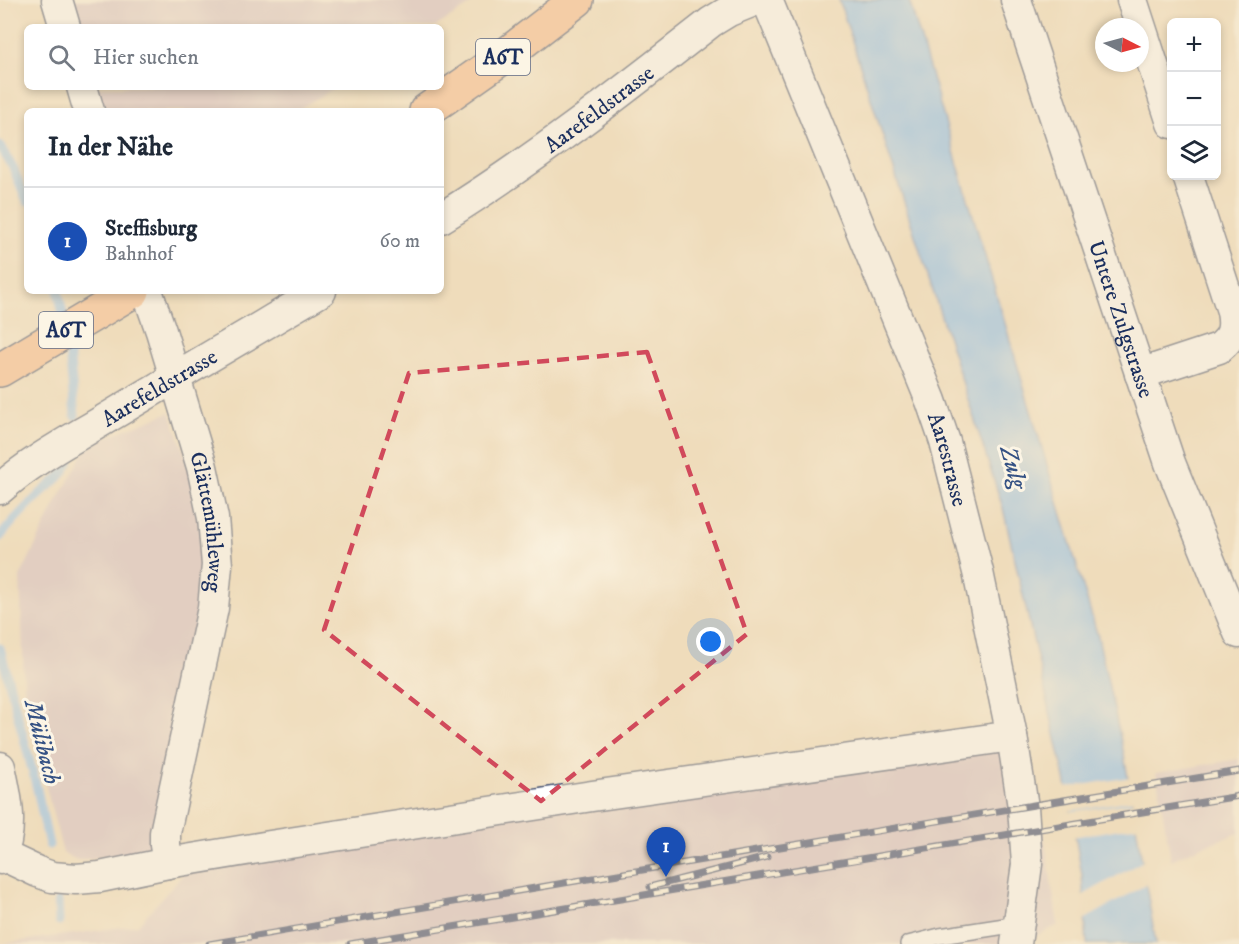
<!DOCTYPE html>
<html lang="de">
<meta charset="utf-8">
<style>
body{margin:0;font-family:"IM FELL DW Pica",serif;background:#f2f2f3;color:#1f2937}
.controls{position:absolute;right:18px;top:18px;display:grid;overflow:hidden;border-radius:9px;box-shadow:0 3px 9px #0003}
.controls button{width:54px;height:54px;display:grid;place-items:center;padding:0;border:0;border-bottom:2px solid #e0e1e3;background:#fff;color:#1f2937;font:30px sans-serif}
.compass{position:absolute;left:1095px;top:18px;width:54px;height:54px;border-radius:50%;background:#fff;box-shadow:0 3px 9px #0003;rotate:96deg}
.you{position:absolute;left:711px;top:642px;width:21px;height:21px;margin:-15px;border:4px solid #fff;border-radius:50%;background:#1a73e8;box-shadow:0 0 0 9px #1a73e833}
.badge{display:grid;place-items:center;width:39px;height:39px;border-radius:50%;background:#0b8043;color:#fff;font-size:20px;font-weight:700}
.pin{position:absolute;translate:-50% -50px;filter:drop-shadow(0 2px 3px #0008)}
.pin::after{content:'';position:absolute;top:32px;width:21px;height:18px;background:inherit;clip-path:polygon(0 0,100% 0,50% 100%)}
.list{margin:0;padding:0;list-style:none}
h2{display:flex;justify-content:space-between;align-items:center;height:78px;margin:0;padding:0 24px;font-size:26px}
h2 small{font-size:20px;font-weight:400;color:#747a83}
.list li{display:grid;grid-template-columns:39px 1fr auto;gap:18px;align-items:center;box-sizing:border-box;height:108px;padding:0 24px;border-top:2px solid #e0e1e3}
.list b{display:block;font-size:22px;white-space:nowrap}
.list p{margin:0;font-size:20px;white-space:nowrap;color:#747a83}
.list em{font-size:20px;font-style:normal;color:#747a83}
.icon{flex:none;width:33px;height:33px;fill:none;stroke:currentColor;stroke-width:2;stroke-linecap:round;stroke-linejoin:round}
.map{position:relative;flex:none;width:1239px;height:944px;overflow:hidden}
.search{position:absolute;background:#fff;box-shadow:0 3px 9px #0003;left:24px;top:24px;width:420px;height:66px;display:flex;align-items:center;gap:15px;box-sizing:border-box;padding:0 21px;border-radius:9px;color:#747a83;font-size:22px}
.panel{position:absolute;background:#fff;box-shadow:0 3px 9px #0003;left:24px;top:108px;width:420px;height:186px;border-radius:9px}
.map>svg:first-child{display:block}
.industrial{fill:#d2bdc7}
.water{fill:#83bdf4;stroke:#4f76a9;stroke-width:1.5}
.pier{fill:#efdcbb}
.lines{fill:none;stroke-linecap:round;stroke-linejoin:round}
.stream{stroke:#83bdf4;stroke-width:9}
.lane-casing{stroke:#3b496c;stroke-width:18}
.street-casing{stroke:#3b496c;stroke-width:33}
.highway-casing{stroke:#3b496c;stroke-width:36}
.lane{stroke:#fff;stroke-width:15}
.street{stroke:#fff;stroke-width:30}
.highway{stroke:#fbbb8d;stroke-width:33}
.rail-casing{stroke:#1b2f5e;stroke-width:7}
.rail{stroke:#fcf5e5;stroke-width:4.5;stroke-dasharray:14;stroke-linecap:butt}
.marked{fill:none;stroke:#d1495b;stroke-width:4.5;stroke-dasharray:12 8;stroke-linejoin:round}
.labels{text-anchor:middle;stroke-width:6;stroke-linejoin:round;paint-order:stroke}
.shield{fill:#fcf5e5;stroke:#5e6a86;stroke-width:1.5}
.shield-label{font-size:21px;font-weight:bold;fill:#1b2f5e}
.street-label{font-size:22px;fill:#1b2f5e;stroke:#fcf5e5}
.water-label{font-size:24px;font-style:italic;fill:#355284;stroke:#fcf5e5}
</style>
<div class="map">
<svg width="1239" height="944" viewBox="0 0 1239 944">
<rect width="100%" height="100%" fill="#fcf5e5"/>
<filter id="ink" filterUnits="userSpaceOnUse"><feTurbulence type="fractalNoise" baseFrequency=".0167" numOctaves="2"/><feDisplacementMap in="SourceGraphic" scale="12" xChannelSelector="R" yChannelSelector="G"/><feConvolveMatrix kernelMatrix="1 2 1 2 8 2 1 2 1" color-interpolation-filters="sRGB"/></filter>
<filter id="wash" filterUnits="userSpaceOnUse"><feTurbulence type="fractalNoise" baseFrequency=".008" numOctaves="4" result="noise"/><feDisplacementMap in="SourceGraphic" scale="24" xChannelSelector="R" yChannelSelector="G"/><feGaussianBlur stdDeviation="1.35" result="paint"/><feColorMatrix in="noise" values="0 0 0 0 0 0 0 0 0 0 0 0 0 0 0 0 0 1.4 0 .05"/><feComposite in="paint" operator="in"/></filter>
<g filter="url(#wash)">
<rect width="100%" height="100%" fill="#efdcbb"/>
<path class="industrial" d="M59,0H478L435,27H67Z
M85,87H336L296,111H93Z
M170,412L204,506L207,573L150,859L123,855L77,860L63,853L25,706L20,577L55,505L89,444Z
M986,727L1037,792L1058,925L1034,937L1024,944H0L138,925L196,860Z
M1239,759V833L1200,847L1171,860L1156,773Z"/>
<path class="water" d="M839,0H909L1098,637L1124,755L1156,944H1087L1082,875L1065,778L1003,508Z"/>
<path class="pier" d="M1131,777L1135,800L1068,811L1063,788Z
M1135,802L1139,826L1072,837L1068,812Z
M1145,860L1149,883L1082,921L1080,897Z"/>
<g class="lines">
<path class="stream" d="M0,146L13,168L27,201
M58,291L65,324
M68,338L75,416
M0,537C12,521 25,508 40,494C52,482 62,479 69,462
M0,648L37,789L49,845
M58,901L59,921"/>
</g>
</g>
<g filter="url(#ink)">
<g class="lines">
<g class="lane-casing">
<path id="lane" d="M908,944L940,936L1018,924"/>
</g>
<g class="street-casing">
<g id="street">
<path d="M57,0L65,27"/>
<path id="s1" d="M767,0L931,401L945,442L978,572L1012,736L1023,807L1027,864L1016,944"/>
<path id="s2" d="M1016,0L1170,463L1239,633"/>
<path d="M1132,0L1172,123"/>
<path d="M82,87L89,111"/>
<path id="s3" d="M441,218C536,159 623,91 711,22L729,11L756,0"/>
<path id="s4" d="M147,291L161,331L202,467L213,518L217,565L213,608L165,833V845L168,863"/>
<path d="M1140,374L1219,348C1233,337 1235,329 1232,311L1188,176"/>
<path id="s5" d="M0,489C32,460 71,440 107,418C178,375 250,333 321,291"/>
<path d="M0,767C7,798 14,829 0,859"/>
<path d="M2,855L38,872L52,877L76,879L100,877L168,863L270,846L592,796L1012,736"/>
</g>
</g>
<g class="highway-casing">
<path id="highway" d="M426,111L503,57L577,0
M0,370L133,291"/>
</g>
<use href="#lane" class="lane"/>
<use href="#street" class="street"/>
<use href="#highway" class="highway"/>
<g class="rail-casing">
<path id="rail" d="M650,887L767,857
M209,944L570,882L1239,771
M350,944L1239,796"/>
</g>
<use href="#rail" class="rail"/>
</g>
</g>
<path d="M0 0H1239V944H0ZM647,352L747,634L541,801L324,630L409,373Z" fill="#efdcbb" fill-opacity=".55" fill-rule="evenodd"/>
<path class="marked" d="M647,352L747,634L541,801L324,630L409,373Z"/>
<g class="labels">
<g class="shield">
<rect x="476" y="39" width="54" height="36" rx="4.5"/>
<rect x="39" y="312" width="54" height="36" rx="4.5"/>
</g>
<g class="shield-label">
<text x="503" y="64">A6T</text>
<text x="66" y="337">A6T</text>
</g>
<g class="street-label">
<text dy="8" stroke="none"><textPath href="#s3" startOffset="192">Aarefeldstrasse</textPath></text>
<text dy="8" stroke="none"><textPath href="#s2" startOffset="336">Untere Zulgstrasse</textPath></text>
<text dy="8" stroke="none"><textPath href="#s5" startOffset="189">Aarefeldstrasse</textPath></text>
<text dy="8" stroke="none"><textPath href="#s1" startOffset="494">Aarestrasse</textPath></text>
<text dy="8" stroke="none"><textPath href="#s4" startOffset="240">Glättemühleweg</textPath></text>
</g>
<g class="water-label">
<text transform="translate(1014 467) rotate(74)" y="8">Zulg</text>
<text transform="translate(43 742) rotate(76)" y="8">Mülibach</text>
</g>
</g>
</svg>
<div class="controls">
<button>+</button>
<button>−</button>
<button><svg class="icon" aria-label="layers" viewBox="0 0 24 24"><path d="M12 4l9 5-9 5-9-5zM3 14l9 5 9-5"/></svg></button>
</div>
<svg class="compass" viewBox="-18 -18 36 36"><path d="M0-13l5 13h-10z" fill="#e53935"/><path d="M0 13l5-13h-10z" fill="#747a83"/></svg>
<div class="you"></div>
<div class="pin badge" style="left:666px;top:877px;background:#1a4fb4">1</div>
<div class="search"><svg class="icon" aria-label="search" viewBox="0 0 24 24"><circle cx="10" cy="10" r="6"/><path d="M15 15l6 6"/></svg>Hier suchen</div>
<section class="panel">
<h2>In der Nähe<small></small></h2>
<ul class="list">
<li><span class="badge" style="background:#1a4fb4">1</span><div><b>Steffisburg</b><p>Bahnhof</p></div><em>60 m</em></li>
</ul>
</section>
</div>
